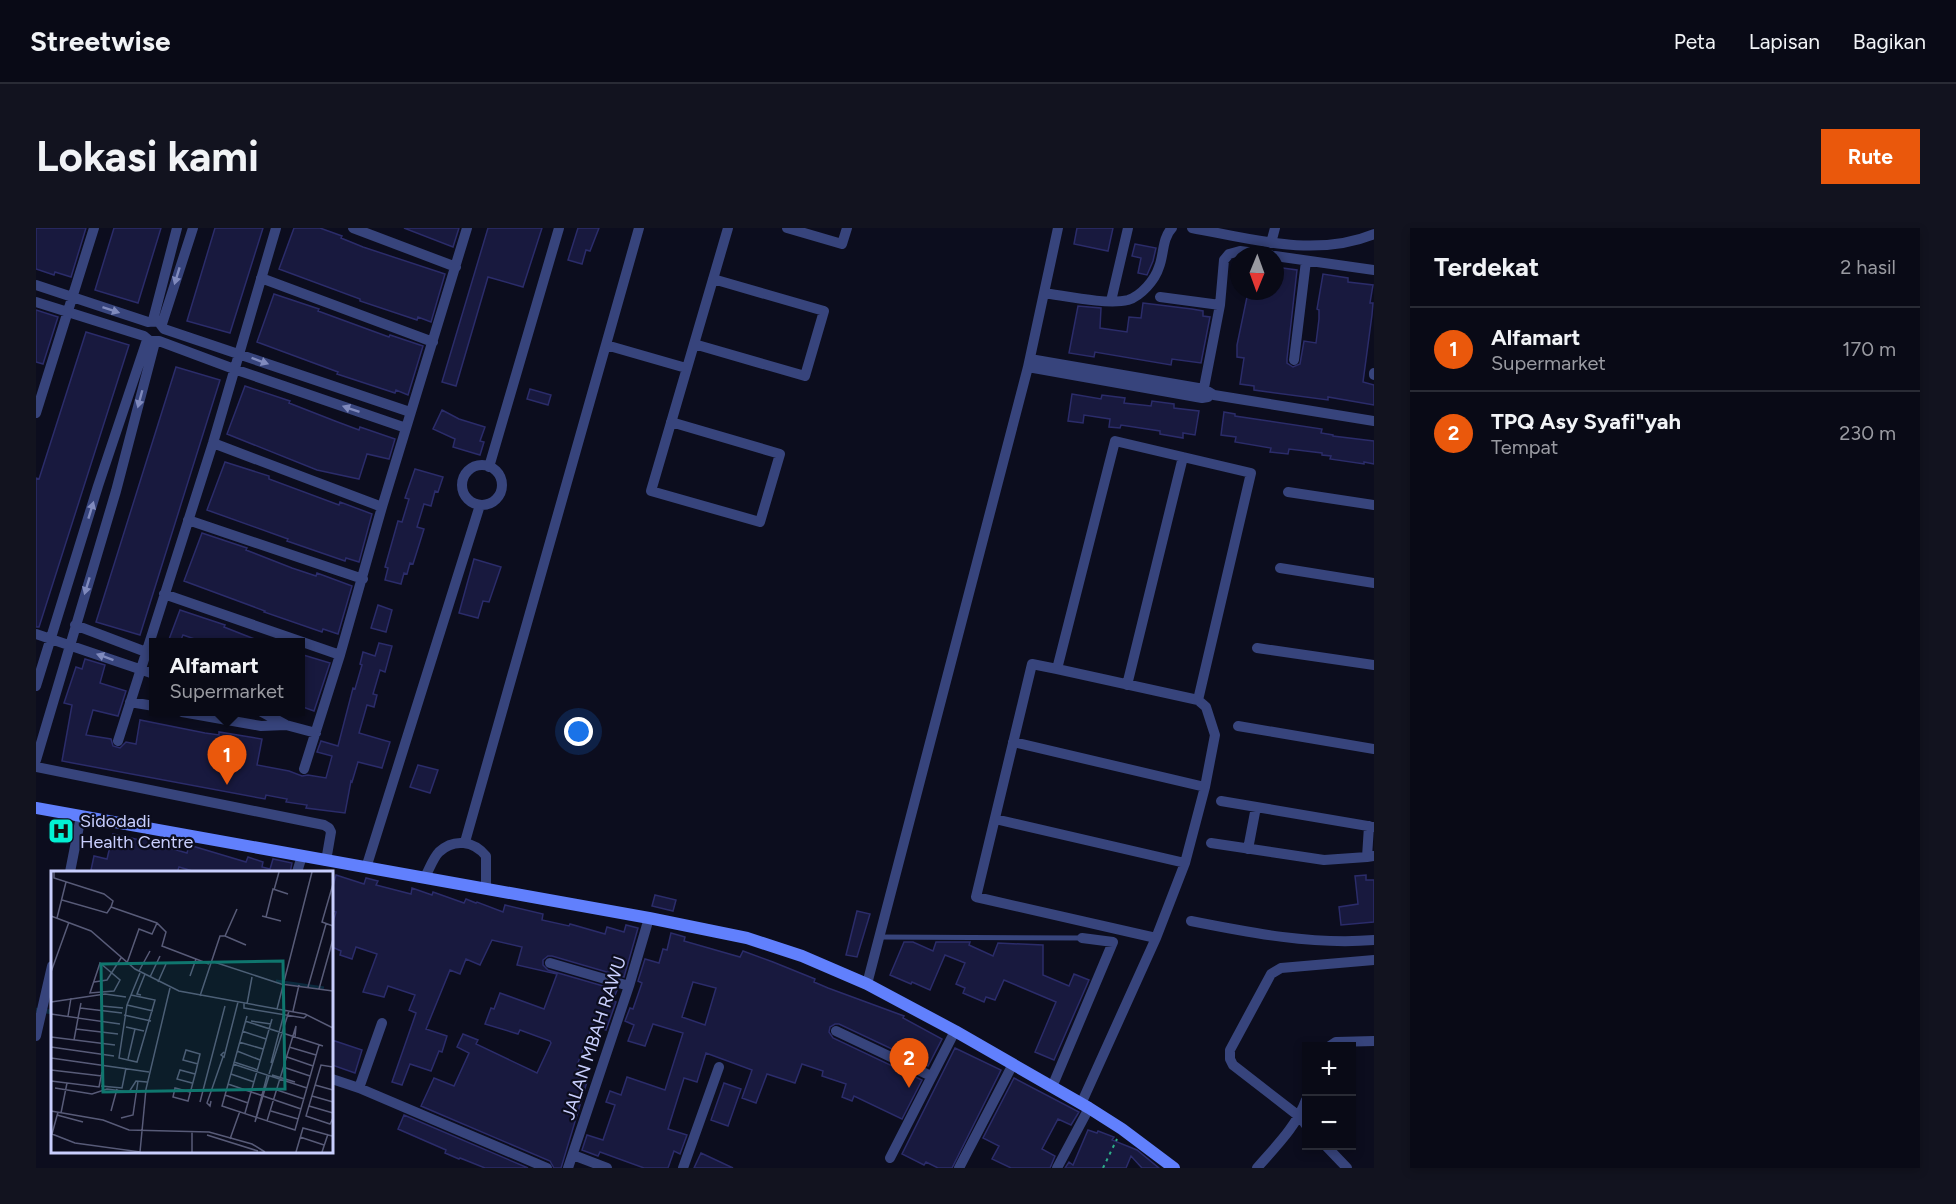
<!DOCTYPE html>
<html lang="id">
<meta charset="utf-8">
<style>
body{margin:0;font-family:Figtree,sans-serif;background:#12131f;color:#f1f3f6}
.controls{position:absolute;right:18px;bottom:18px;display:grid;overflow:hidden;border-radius:0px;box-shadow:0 3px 9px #0003}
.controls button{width:54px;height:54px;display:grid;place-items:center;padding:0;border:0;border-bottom:2px solid #292b35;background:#090a16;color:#f1f3f6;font:30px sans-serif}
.compass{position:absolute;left:1194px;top:18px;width:54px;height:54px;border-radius:50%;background:#090a16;box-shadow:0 3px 9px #0003;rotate:181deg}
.you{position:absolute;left:543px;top:504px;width:21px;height:21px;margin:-15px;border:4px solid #fff;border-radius:50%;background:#1a73e8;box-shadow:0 0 0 9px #1a73e833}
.badge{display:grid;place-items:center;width:39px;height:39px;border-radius:50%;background:#ea580c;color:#fff;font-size:20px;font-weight:700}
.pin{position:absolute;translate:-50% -50px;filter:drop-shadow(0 2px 3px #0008)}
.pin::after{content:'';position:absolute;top:32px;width:21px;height:18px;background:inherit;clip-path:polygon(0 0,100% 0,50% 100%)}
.popup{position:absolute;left:113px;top:410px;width:156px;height:78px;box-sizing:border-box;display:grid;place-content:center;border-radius:0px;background:#090a16;filter:drop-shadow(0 2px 4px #0005);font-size:20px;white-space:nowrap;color:#999aa1}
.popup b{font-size:22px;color:#f1f3f6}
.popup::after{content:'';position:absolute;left:50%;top:100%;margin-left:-12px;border:12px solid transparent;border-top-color:#090a16}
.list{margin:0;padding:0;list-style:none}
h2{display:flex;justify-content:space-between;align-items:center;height:78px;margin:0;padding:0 24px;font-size:26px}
h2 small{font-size:20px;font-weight:400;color:#999aa1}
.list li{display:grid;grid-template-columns:39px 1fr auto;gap:18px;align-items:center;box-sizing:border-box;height:84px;padding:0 24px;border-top:2px solid #292b35}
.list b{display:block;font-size:22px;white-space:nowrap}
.list p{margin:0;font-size:20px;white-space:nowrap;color:#999aa1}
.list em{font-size:20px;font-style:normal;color:#999aa1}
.map{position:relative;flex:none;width:1338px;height:940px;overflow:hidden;border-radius:0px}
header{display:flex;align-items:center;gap:36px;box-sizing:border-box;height:84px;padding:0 30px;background:#090a16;border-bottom:2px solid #292b35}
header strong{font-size:28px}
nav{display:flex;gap:33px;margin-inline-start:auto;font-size:21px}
.intro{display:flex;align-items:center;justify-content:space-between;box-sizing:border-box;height:144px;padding:0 36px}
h1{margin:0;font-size:42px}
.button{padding:15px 27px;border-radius:0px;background:#ea580c;color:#fff;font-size:21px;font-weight:700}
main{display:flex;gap:36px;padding:0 36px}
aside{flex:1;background:#090a16;border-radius:0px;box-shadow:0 3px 9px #0003}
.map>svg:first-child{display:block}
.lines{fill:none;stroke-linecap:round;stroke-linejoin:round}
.stream{stroke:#0b293d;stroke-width:4.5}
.building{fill:#18193e;stroke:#2b2c6a;stroke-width:1.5;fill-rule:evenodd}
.path{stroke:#2ead89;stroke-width:2;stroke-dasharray:3 4.5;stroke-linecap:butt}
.lane{stroke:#37447c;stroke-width:5}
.street{stroke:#37447c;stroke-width:10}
.secondary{stroke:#6180fd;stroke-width:12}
.oneway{fill:#808abd}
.labels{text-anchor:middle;stroke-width:4.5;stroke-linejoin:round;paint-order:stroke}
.poi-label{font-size:18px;fill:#c9cffe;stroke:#0c0d1e;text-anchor:start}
.street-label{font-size:18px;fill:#c9cffe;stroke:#0c0d1e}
.inset-river{fill:none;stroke:#0b293d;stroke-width:3}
.inset-road{fill:none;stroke:#585b78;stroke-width:1.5}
.view{fill:#0f766e;fill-opacity:0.15;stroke:#0f766e;stroke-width:3}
.inset-edge{fill:none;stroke:#c9cffe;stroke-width:3}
</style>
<header>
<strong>Streetwise</strong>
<nav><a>Peta</a><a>Lapisan</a><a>Bagikan</a></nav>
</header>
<div class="intro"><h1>Lokasi kami</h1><a class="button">Rute</a></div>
<main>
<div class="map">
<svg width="1338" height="940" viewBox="0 0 1338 940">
<rect width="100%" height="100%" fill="#0c0d1e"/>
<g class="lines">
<path class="stream" d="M0,782L16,784"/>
</g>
<path class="building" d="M0,0H50L35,49L19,44L18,47L0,41Z
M78,0H125L102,75L59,62Z
M179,0H227L194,105L151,93Z
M258,0H284L306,8L305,10L327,19L409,46L395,94L382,89L381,92L324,73V71L243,41Z
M368,0H423L417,19Z
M452,0H506L487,59L452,49L420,158L406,154Z
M542,0H563L554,23L550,22L546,36L532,32Z
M1041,0H1077L1072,23L1038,16Z
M1099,16L1120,20L1117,33L1111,47L1102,45L1105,30L1096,28Z
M1239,39L1261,42L1251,131V135L1257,139L1264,136L1268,113L1280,115L1283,91V82L1281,81L1287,46L1312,50V54L1337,57L1334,75H1337L1336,87L1327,154L1338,157V177L1292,169V172L1218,162V158L1204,156L1208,130L1201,129V117L1211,69H1214L1215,63H1239Z
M238,66L283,81L282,83L353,109L354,107L387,118L372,167L360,162L359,165L301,146L302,144L221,114Z
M1107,75L1156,81L1167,83V88L1174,89L1165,135L1136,131L1135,137L1059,124L1058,129L1033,125L1042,78L1065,80L1064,100L1091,104L1093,89L1105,90Z
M0,82L22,89L7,136L0,134Z
M50,104L93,117L3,399H0V250L3,251Z
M140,139L184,152L104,407L60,394Z
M209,158L254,173L253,175L299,193L323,202L324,199L359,211L353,231L331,226L323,251L281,242L191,206Z
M494,161L515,167L512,177L491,171Z
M1036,166L1065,171L1066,167L1089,170L1088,175L1115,178L1116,173L1138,176V180L1163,183L1159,207L1147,205V210L1124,206V203L1085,197L1084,200L1073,199L1074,191L1048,187L1047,195L1032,193Z
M406,182L423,191L449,199L444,213L448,214L444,227L417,219L419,211L397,201Z
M1188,184L1199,186V188L1286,201L1285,205L1297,207V208L1338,213V236L1328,234V236L1294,231L1295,228L1286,227V225L1253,221L1252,226L1234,224L1235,220L1199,214L1200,209L1185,207Z
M189,234L233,248V251L303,277L304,274L336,286L323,334L310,330L309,333L251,313L252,311L171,282Z
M379,241L407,249L402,264L399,263L395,278L388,276L381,299L388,301L377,336L374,335L371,346L368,345L365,356L349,352L352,340L349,339L362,293L366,294L373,271L369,270Z
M166,305L211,320L210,322L256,340L280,348L281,345L316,358L302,406L287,401L286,404L228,384L229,383L148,353Z
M438,331L465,339L453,374L447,373L442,390L423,385Z
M342,377L356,382L350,404L335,400Z
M144,382L189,397L188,399L226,414H167L147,407L144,414H132Z
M343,415L356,418L349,444L344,442L337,466L341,467L338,479L331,477L323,505L354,514L346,540L322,534L316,554L315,553L309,585L270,580L271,577L250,574L251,571L230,567L229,571L26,533L36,477L28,475L40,439L46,441L49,431L69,437L64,455L90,463L82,488L57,482L50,507L75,511L77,518L84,520L90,514L100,516L104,492L169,505L183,507V504L226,511L221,537L253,543L266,548L272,547L290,550L296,528L281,524L285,513L302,518L317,460L319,461L326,437L324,436L327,424L339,428Z
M264,426L294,435L278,483L264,478Z
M382,537L402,542L394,565L374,559Z
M77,606L104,612L105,609L117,612L116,615L151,625L153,617L210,634L212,629L227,634L226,639L234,641L237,631L256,635L254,645H163L143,639L141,645H65L55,642L58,628L71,631Z
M300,647L328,656L330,650L342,653L340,657L375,666L376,660L396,667L397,664L428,675L430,671L440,675L441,674L467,684L469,677L507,686L506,692L533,698L534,696L569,706L571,699L588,704L590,697L602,700L588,749L516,728H512L507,732V737L512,742L581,762L577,773L580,774L570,802L557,797L541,837L544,838L539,848L551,854L525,940H518L514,933L385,878L398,850L418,858L433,825L421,819L427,806L442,812L440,816L501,845L515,815L514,813L484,802L482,806L449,796L455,780L458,781L464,765L508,781L521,746L481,737L486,719L456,712L444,737L430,731L424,746L414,742L390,801L411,808L406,824L403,823L395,843L374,836L366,857L356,854L380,785L373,782L379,767L352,758L348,769L327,764L341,726L320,719L316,731L304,727L305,723L296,719V698L300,684L296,683V662Z
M1330,647V652H1338V694L1305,697L1303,679L1322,676L1319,648Z
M619,667L640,672L637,683L616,678Z
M821,683L834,686L821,729L810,727Z
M635,705L649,709L648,713L704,729L707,723L737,734L779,751L778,754L792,760L868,788L867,790L906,811L892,838L803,796H799L794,799L793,804L797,810L886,852L866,891L818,868L816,873L806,869L810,856L786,848L787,843L766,836L759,855L731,846L720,875L706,870L716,842L670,825L661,854L648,850L632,901L651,907L644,926L638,923L632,940H608L564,924L562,928L546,922L551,907L567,912L579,877L570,874L574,863L585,867L591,849L629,862L647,805L617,796L609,818L592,813L598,797L589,793L594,780L597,781L606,755L602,753L609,731L623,735L627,721L631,722ZM657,754L680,760L669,797L646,789Z
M868,714H877L897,723L900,714H934L933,717L957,728L962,715L1007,717V747L1033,758L1038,746L1053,752L1018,832L999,824L1020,774L968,752L959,772L950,769L948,774L927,765L929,760L920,756L929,735L909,727L894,762L876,754L875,756L854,747Z
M296,812L326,822L319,845L296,837Z
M919,820L965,842L916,940H902L890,934L888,937L866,926Z
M978,850L1043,884L1035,897L1022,891L1006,921L1019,928L1014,940H975L956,931L963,918L947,910Z
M688,855L705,861L692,898L675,892Z
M368,887L492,940H449L424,930L423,931L409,925L410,922L362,901Z
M1052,902L1061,905L1062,903L1078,909L1076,912L1101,922L1123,940H1106L1095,928L1090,940H1029L1033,934L1037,937Z
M665,925L697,940H658Z"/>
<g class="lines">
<path class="path" d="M1067,940L1081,911"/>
<path class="lane" d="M843,709L1046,710"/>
<path class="street" d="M317,0L420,39
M751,0L806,16L811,0
M1156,0C1215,11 1280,30 1338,6
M1235,15L1239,0
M1239,28L1338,42
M225,50L397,114
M0,57L112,94L122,93L128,101L374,184
M1008,65C1030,68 1071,77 1092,72C1105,68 1119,52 1123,39C1128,27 1126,10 1136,0
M1124,69L1184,77
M1075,73L1092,0
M0,74L108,108L114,113H123L198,141L370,200
M117,92L141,0
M126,96L157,0
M658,116L769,148L788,83L677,51
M570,117L650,140
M994,131L1168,161L1178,167L1338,193
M1258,132L1270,33
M992,139L1166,170L1172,169
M1338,147V145
M1166,170L1184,77L1188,32L1193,26L1204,23L1234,27
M0,185L58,0
M635,194L744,226L724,294L615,263L692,0
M177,215L346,279
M426 257a20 20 0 1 1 40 0a20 20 0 1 1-40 0Z
M453,239L523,0
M1252,264L1338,277
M152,292L327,351
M1244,340L1338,355
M128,366L304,427
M39,397L110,424
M0,406L118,446
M1221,420L1338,437
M1021,441L1162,472
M1091,457L1147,229
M0,458L62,258L111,112
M94,474L118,478
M146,484L225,498L250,497
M226,484L250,497L280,505
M1202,498L1338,521
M82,513L177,215L240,0
M977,514L1169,559
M0,532L80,263L119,114
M0,539L288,597L293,600L295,604L290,633
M268,541L304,427L346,279L431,0
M1185,573L1338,599
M959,591L1149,635
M1333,598L1331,629L1338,628
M429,614L603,0
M1175,615L1288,632L1331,629
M1212,621L1220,579
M330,640L444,277
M34,644L45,588
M261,644L266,628
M389,649C393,642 397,630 403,624C418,610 438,613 450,628V661
M1155,693C1215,705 1277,717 1338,712
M514,735L593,758
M831,756L992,139L1022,0
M800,803L895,848
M0,808L16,738
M1294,818L1300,814L1338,813
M296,851L323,860L511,940
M1016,859L1077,714L1046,710
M323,860L346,795
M1045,876L1120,710L1149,635L1169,559L1179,507L1170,479L1162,472L1215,245L1079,213L1021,441L996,436L940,669L1120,710
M1270,897L1264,889L1197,837L1194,831V822L1235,746L1245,740L1338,732
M1290,918L1311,940
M537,927L571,940
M854,930L919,803
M532,940L593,758L613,690
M647,940L683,839
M923,940L977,836
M1021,940L1053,880
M1221,940C1240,918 1260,899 1270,872"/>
<path class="secondary" d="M0,580L613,690L711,710L766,728L831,756L919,803L1053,880L1086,901L1138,940"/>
</g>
<defs><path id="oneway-solid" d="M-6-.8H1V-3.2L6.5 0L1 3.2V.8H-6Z" transform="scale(1.5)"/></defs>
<g class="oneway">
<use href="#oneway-solid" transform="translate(141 48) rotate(107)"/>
<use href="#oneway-solid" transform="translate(75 82) rotate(18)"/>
<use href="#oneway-solid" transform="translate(224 133) rotate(20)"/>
<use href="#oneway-solid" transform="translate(104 171) rotate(105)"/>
<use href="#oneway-solid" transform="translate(315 181) rotate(-161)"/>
<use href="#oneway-solid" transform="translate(55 282) rotate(-73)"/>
<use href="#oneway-solid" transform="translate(51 358) rotate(107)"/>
<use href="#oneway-solid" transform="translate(69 429) rotate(-160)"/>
</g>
<defs>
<g id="hospital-square" transform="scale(1.35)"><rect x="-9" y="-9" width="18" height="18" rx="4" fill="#03f1d4" stroke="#0c0d1e"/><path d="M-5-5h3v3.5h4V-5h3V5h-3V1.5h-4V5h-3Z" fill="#111"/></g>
</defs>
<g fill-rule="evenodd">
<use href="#hospital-square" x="25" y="603"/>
</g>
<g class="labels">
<g class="poi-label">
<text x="44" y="599">Sidodadi<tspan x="44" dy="21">Health Centre</tspan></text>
</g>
<g class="street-label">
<text transform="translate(558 810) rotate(-72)" y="6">JALAN MBAH RAWU</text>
</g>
</g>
<g transform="translate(15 643)">
<rect width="282" height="282" fill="#0c0d1e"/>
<path class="inset-river" d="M225,110L273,117"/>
<path class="inset-road" d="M3,1V7L53,23L62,30L60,36L106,52L115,61L111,75L158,93M282,13L271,51L282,55M223,19L228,1M11,29L56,42L60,36M0,45L40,60L84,98L128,120L254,143L282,157M211,45L230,50M215,46L222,18L237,23M6,47L15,11M174,65L195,74M160,90L230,113L282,120M49,92L69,109L63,120L39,122ZM76,92L88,58L101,63L106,52M88,100L99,80M0,101L18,51M139,105L145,88M99,106L109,85M43,111L56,109L70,87M107,111L115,93M257,116L275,53M268,118L282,68M80,124L104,129L86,191L68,187L76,134L80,124L89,102M90,124L86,123L94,103M149,125L169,65H174L186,38M0,131L54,123L75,126M193,132V137L253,147L256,144M196,133L201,106M76,134L102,140M51,135L72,137M29,137L71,142M226,138L261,1M242,140L248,114M0,143L27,147L30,132M73,144L100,150M17,145L20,127M196,145L171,235L244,259L268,174M194,150L272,175M200,150L220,153M75,156L93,160M25,158L67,163M191,160L215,168M0,166L64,174M23,169L27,147L69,153M188,171L212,178M0,176L63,185M238,176L265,184M186,180L209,189M173,181L170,184L173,186L187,131M236,186L262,195M0,187L98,201M77,188L84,158M183,191L207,199M220,192L234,139M182,193L256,217M232,196L259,205M282,196L270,194L255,245L279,253L282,247M0,199L51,205M180,203L203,211M218,203L238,140M221,204L244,211M216,205L204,251L218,205M0,210L48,216L51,201M141,212L126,208L129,199L144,203M177,213L250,238M264,214L282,219M50,215L71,217L75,197M4,217L41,223L56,218L78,221L85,210L96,211M226,219L253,228M139,221L124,217L122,226L137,230L145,200L149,183L135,179L132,189L147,193M174,224L197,232M261,225L282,231M160,230L159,235L156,232L172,186M149,231L174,135M258,235L282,242M0,240L52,249L78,259L158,261L201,273L214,281M60,240L66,218M220,240L247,248M7,241L1,263L24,272L89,281L95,218L119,117M10,242L16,212M194,242L221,148M6,244L32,251M70,247L82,244L87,210M216,250L245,155L244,166M156,264L207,280M249,266L273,274M179,268L189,240M141,281V260M245,281L252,257L281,265M271,281L277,263"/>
<path class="view" d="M232,90L234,218L52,221L50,93Z"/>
<rect width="282" height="282" class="inset-edge"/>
</g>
</svg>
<div class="controls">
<button>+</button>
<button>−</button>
</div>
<svg class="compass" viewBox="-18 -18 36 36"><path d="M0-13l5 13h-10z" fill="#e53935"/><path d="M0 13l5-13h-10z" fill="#999aa1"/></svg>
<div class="you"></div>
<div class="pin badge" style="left:191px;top:557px">1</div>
<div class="popup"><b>Alfamart</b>Supermarket</div>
<div class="pin badge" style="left:873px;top:860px">2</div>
</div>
<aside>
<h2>Terdekat<small>2 hasil</small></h2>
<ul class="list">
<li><span class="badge">1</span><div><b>Alfamart</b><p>Supermarket</p></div><em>170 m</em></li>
<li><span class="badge">2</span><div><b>TPQ Asy Syafi&quot;yah</b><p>Tempat</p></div><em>230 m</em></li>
</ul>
</aside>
</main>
